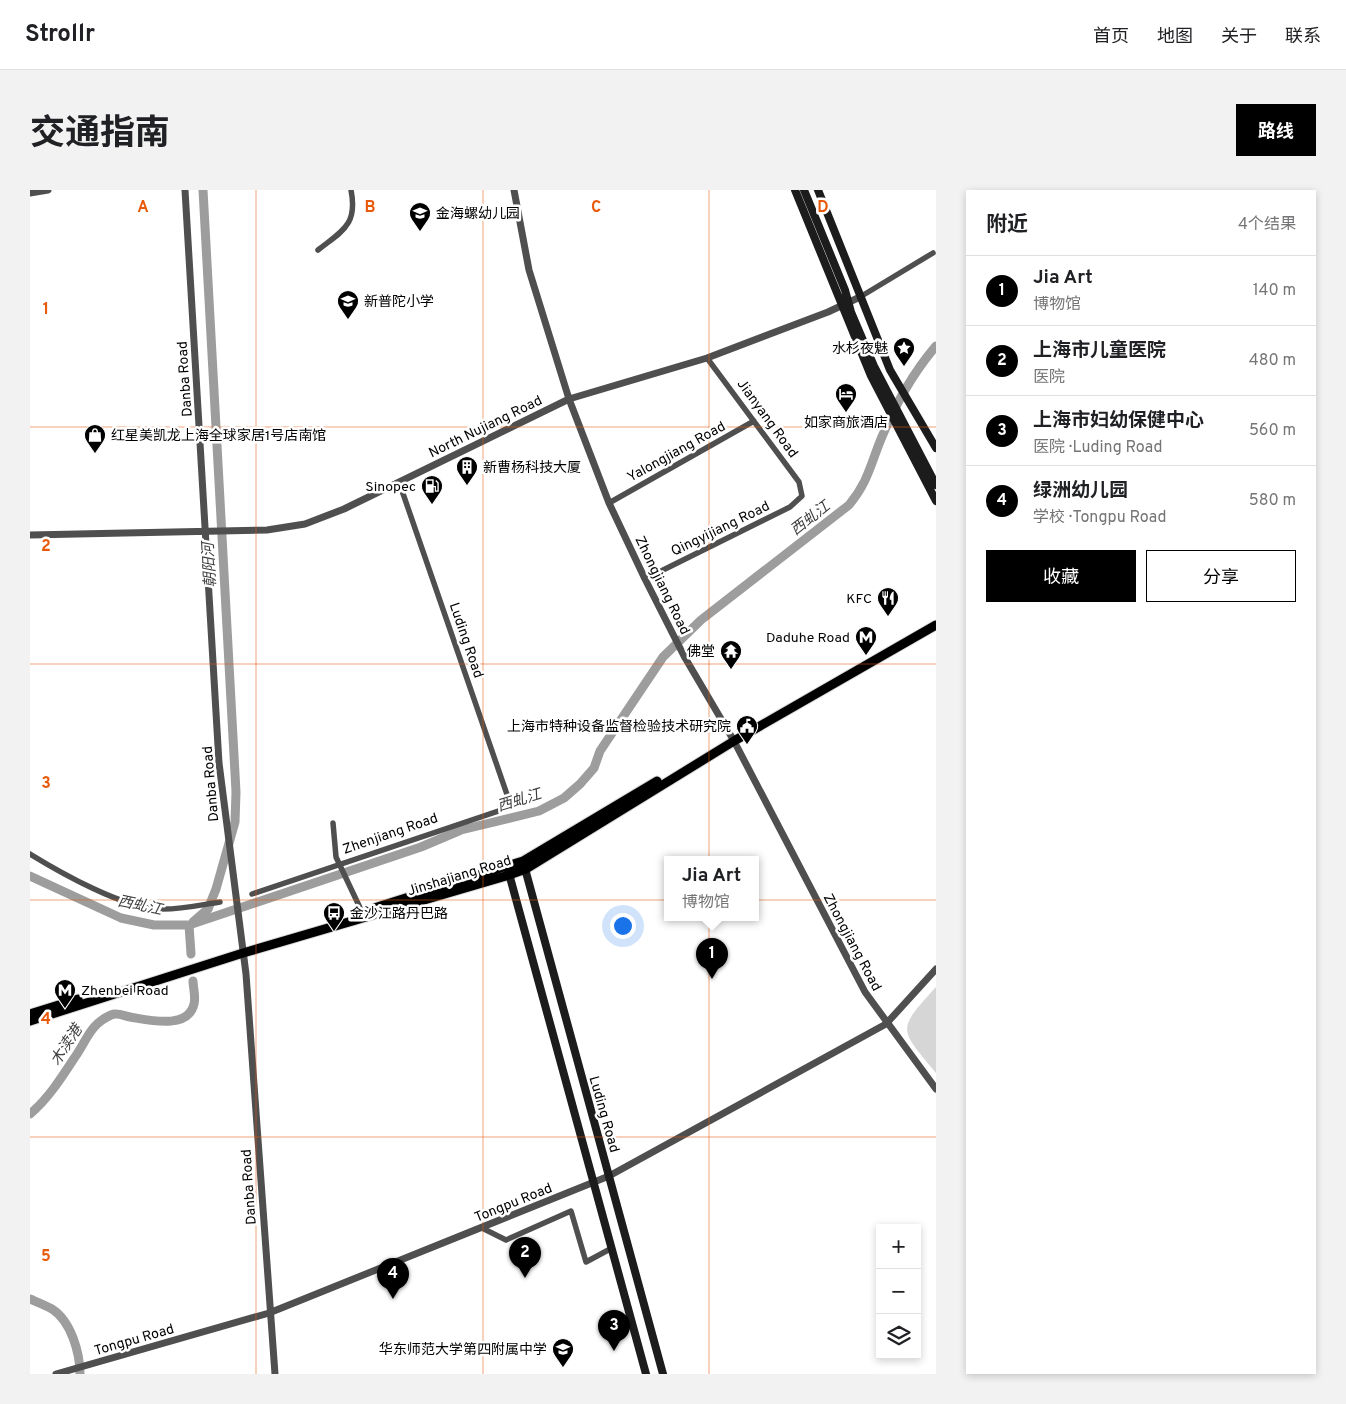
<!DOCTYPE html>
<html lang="zh">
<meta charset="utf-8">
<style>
body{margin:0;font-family:Overpass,"Noto Sans SC",sans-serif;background:#f2f2f2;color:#202124}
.controls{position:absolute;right:15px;bottom:15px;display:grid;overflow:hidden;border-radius:0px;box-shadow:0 2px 8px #0003}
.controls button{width:45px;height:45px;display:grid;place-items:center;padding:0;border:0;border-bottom:1px solid #e0e0e0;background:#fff;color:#202124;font:25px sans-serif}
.you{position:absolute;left:592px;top:735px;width:18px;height:18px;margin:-12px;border:4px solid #fff;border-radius:50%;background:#1a73e8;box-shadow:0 0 0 8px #1a73e833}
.badge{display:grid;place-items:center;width:32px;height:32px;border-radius:50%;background:#000;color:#fff;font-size:16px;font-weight:700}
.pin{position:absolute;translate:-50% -41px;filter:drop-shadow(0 1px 2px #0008)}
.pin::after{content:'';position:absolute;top:26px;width:18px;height:15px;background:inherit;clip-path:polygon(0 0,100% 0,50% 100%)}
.popup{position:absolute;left:634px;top:666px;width:95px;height:65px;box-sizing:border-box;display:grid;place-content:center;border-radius:0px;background:#fff;filter:drop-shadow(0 1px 4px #0005);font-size:16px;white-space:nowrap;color:#757577}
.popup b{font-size:19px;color:#202124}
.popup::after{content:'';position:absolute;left:50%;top:100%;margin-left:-10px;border:10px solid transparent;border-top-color:#fff}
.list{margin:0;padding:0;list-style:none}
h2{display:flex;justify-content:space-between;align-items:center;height:65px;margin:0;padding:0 20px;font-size:21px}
h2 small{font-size:16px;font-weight:400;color:#757577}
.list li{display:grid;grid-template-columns:32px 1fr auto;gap:15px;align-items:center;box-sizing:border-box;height:70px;padding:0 20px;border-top:1px solid #e0e0e0}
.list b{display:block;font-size:19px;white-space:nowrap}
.list p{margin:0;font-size:16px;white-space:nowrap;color:#757577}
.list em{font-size:16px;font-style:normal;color:#757577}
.actions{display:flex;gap:10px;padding:15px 20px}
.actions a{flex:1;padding:11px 0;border:1px solid #000;border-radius:0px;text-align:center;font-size:18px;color:#000}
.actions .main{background:#000;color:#fff}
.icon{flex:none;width:28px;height:28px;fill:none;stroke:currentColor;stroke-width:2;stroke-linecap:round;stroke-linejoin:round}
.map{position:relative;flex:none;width:906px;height:1184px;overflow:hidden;border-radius:0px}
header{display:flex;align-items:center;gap:30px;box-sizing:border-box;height:70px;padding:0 25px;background:#fff;border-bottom:1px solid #e0e0e0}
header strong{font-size:24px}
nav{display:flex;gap:28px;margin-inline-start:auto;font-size:18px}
.intro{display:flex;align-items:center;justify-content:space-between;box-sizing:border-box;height:120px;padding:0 30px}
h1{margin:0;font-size:35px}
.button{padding:12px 22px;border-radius:0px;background:#000;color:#fff;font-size:18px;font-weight:700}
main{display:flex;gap:30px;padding:0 30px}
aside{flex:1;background:#fff;border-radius:0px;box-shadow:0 2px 8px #0003}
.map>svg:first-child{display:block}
.green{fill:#d6d6d6}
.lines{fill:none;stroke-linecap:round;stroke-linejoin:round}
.river{stroke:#9d9d9d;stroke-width:9}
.primary-casing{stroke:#dbdbdb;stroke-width:11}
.minor{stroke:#4f4f4f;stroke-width:5.5}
.tertiary{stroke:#4f4f4f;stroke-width:7}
.secondary{stroke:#1c1c1c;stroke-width:8}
.primary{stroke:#000;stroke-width:9}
.grid{fill:none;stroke:#e8590c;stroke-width:1;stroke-opacity:0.55}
.labels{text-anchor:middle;stroke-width:5;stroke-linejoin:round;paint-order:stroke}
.poi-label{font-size:14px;fill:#000;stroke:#fff;text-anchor:end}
.street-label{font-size:14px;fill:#000;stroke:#fff}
.water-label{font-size:15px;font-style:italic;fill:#3e3e3e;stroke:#fff}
.grid-label{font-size:16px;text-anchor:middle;font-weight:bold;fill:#e8590c;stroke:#fff;stroke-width:5;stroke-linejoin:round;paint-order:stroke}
</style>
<header>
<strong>Strollr</strong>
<nav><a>首页</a><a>地图</a><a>关于</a><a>联系</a></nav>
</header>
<div class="intro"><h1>交通指南</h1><a class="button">路线</a></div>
<main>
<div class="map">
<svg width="906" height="1184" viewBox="0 0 906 1184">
<rect width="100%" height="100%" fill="#fff"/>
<path class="green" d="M906,797V883C869,838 866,841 906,797Z"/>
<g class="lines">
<path class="river" d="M0,686L91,728L124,735H159L391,657L431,640L509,621L534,608L550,594L564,578L570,561L633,467L671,430L819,315C838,292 840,276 851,249C865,215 882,184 906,156
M163,732L178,719L186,699L205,632L206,602L173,0
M159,735L161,764
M0,924C18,909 32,887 45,867C57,850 60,834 81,825C87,822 94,826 100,827C119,830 158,840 164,814C166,807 163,797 163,791
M0,1109C7,1112 15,1115 22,1119C41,1131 50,1163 50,1184"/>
<g class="primary-casing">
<path id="primary" d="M344,718L493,671L627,591
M0,824L48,809
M0,831L213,763L479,685L496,679L704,551L906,435"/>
</g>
<path class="minor" d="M288,60C312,41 328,35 321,0
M830,107L903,63
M369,292L481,616
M579,313L724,231
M615,389L760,317L772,306L769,292L677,168
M303,633L306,667L332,722
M0,664C31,683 93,718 129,719C149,720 170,715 190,712
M222,704L507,608
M452,1038L476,1050L541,1021L556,1072L582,1058"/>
<path class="tertiary" d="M155,0L189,573L216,784L245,1184
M484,0L499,80L539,209L579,313L615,389L654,466L704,551L835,802L906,899
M0,3L18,0
M0,345L237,340L275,334L314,319L539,209L677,168L798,122L830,107
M26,1184L239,1123L579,986L856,834L906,779"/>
<path class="secondary" d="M765,0L841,186L906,311
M774,0L815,100L821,122L844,176L906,295
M788,0L860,180L906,258
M494,675L633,1184
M478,680L616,1184"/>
<use href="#primary" class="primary"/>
</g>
<path class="grid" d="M226,0V1184M453,0V1184M679,0V1184M0,237H906M0,474H906M0,710H906M0,947H906"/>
<defs>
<g id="school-pin" transform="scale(1.125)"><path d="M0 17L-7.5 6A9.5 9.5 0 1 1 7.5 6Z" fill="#000" stroke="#fff"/><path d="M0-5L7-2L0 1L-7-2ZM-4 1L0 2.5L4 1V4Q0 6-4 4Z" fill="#fff"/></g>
<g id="sight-pin" transform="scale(1.125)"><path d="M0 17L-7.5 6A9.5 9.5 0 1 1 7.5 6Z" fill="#000" stroke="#fff"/><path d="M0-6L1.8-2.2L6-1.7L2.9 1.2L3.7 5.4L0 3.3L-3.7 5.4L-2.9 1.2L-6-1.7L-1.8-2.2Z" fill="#fff"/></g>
<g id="hotel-pin" transform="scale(1.125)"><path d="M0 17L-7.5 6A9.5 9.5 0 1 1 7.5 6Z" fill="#000" stroke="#fff"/><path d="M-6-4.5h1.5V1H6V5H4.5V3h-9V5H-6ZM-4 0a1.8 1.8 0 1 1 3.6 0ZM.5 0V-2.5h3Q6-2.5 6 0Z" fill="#fff"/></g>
<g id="shop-pin" transform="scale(1.125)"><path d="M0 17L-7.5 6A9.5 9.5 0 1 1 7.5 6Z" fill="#000" stroke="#fff"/><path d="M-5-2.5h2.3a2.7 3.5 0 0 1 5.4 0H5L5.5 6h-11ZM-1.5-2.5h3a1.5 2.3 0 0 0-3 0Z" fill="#fff"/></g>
<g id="building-pin" transform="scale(1.125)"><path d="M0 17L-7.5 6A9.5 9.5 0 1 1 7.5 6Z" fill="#000" stroke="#fff"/><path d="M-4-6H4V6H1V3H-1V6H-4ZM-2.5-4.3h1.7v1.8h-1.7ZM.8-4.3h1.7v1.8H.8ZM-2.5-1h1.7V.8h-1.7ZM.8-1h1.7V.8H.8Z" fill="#fff"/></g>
<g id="fuel-pin" transform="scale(1.125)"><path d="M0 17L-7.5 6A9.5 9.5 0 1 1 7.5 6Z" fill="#000" stroke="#fff"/><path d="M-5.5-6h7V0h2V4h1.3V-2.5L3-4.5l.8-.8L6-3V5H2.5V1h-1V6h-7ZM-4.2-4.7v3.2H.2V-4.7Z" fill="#fff"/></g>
<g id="restaurant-pin" transform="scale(1.125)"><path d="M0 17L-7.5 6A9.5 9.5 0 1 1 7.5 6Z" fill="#000" stroke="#fff"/><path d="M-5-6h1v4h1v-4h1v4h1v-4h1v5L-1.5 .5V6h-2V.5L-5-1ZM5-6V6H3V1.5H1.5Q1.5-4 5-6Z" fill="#fff"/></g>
<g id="metro-pin" transform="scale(1.125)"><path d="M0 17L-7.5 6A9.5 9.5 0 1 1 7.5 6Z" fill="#000" stroke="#fff"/><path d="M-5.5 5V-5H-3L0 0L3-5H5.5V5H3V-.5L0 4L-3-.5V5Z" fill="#fff"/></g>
<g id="temple-pin" transform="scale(1.125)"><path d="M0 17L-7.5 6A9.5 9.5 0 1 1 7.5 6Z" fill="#000" stroke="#fff"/><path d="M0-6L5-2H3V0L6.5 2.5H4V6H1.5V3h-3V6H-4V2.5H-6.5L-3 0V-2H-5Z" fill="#fff"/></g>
<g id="civic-pin" transform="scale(1.125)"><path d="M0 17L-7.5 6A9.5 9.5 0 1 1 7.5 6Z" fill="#000" stroke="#fff"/><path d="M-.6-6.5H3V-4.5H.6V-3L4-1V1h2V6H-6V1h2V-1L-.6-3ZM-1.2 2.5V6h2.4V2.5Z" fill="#fff"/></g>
<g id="bus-pin" transform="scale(1.125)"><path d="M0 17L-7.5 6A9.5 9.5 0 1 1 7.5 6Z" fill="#000" stroke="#fff"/><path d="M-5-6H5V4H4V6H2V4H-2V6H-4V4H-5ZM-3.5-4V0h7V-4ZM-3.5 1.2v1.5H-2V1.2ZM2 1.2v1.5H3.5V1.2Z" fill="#fff"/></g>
</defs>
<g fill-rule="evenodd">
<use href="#school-pin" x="390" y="23"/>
<use href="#school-pin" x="318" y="111"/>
<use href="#sight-pin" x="874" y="158"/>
<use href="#hotel-pin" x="816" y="204"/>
<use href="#shop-pin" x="65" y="245"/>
<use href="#building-pin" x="437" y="277"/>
<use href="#fuel-pin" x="402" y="296"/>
<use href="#restaurant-pin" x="858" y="408"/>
<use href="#metro-pin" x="836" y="447"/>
<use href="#temple-pin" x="701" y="461"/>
<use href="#civic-pin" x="717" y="536"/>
<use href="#bus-pin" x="304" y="723"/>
<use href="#metro-pin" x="35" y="800"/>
<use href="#school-pin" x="533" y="1159"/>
</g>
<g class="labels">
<g class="poi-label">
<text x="406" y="28" text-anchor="start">金海螺幼儿园</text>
<text x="334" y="116" text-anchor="start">新普陀小学</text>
<text x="858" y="163">水杉夜魅</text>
<text x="816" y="237" text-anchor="middle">如家商旅酒店</text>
<text x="81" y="250" text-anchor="start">红星美凯龙上海全球家居1号店南馆</text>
<text x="453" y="282" text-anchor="start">新曹杨科技大厦</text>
<text x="386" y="301">Sinopec</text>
<text x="842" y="413">KFC</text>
<text x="820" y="452">Daduhe Road</text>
<text x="685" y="466">佛堂</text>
<text x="701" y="541">上海市特种设备监督检验技术研究院</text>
<text x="320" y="728" text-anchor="start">金沙江路丹巴路</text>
<text x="51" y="805" text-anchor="start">Zhenbei Road</text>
<text x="517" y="1164">华东师范大学第四附属中学</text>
</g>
<g class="street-label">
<text transform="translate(154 189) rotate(-94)" y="5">Danba Road</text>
<text transform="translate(738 228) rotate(54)" y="5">Jianyang Road</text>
<text transform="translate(455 236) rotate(-26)" y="5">North Nujiang Road</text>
<text transform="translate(646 261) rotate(-29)" y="5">Yalongjiang Road</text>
<text transform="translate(690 338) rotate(-26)" y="5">Qingyijiang Road</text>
<text transform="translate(633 395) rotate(64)" y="5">Zhongjiang Road</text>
<text transform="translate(437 450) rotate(71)" y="5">Luding Road</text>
<text transform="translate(180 594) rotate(-95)" y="5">Danba Road</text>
<text transform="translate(360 643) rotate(-19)" y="5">Zhenjiang Road</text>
<text transform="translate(429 685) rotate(-17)" y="5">Jinshajiang Road</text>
<text transform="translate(823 752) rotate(62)" y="5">Zhongjiang Road</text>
<text transform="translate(575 924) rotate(74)" y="5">Luding Road</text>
<text transform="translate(218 997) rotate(-94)" y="5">Danba Road</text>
<text transform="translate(483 1012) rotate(-22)" y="5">Tongpu Road</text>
<text transform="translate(104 1149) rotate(-16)" y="5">Tongpu Road</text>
</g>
<g class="water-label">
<text transform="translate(780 328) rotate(-38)" y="5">西虬江</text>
<text transform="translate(179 375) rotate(-93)" y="5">朝阳河</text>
<text transform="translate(489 610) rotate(-17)" y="5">西虬江</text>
<text transform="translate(110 715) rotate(12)" y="5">西虬江</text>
<text transform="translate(36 855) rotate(-57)" y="5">木渎港</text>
</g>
</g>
<g class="grid-label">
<text x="113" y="22">A</text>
<text x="340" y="22">B</text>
<text x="566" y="22">C</text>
<text x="793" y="22">D</text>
<text x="16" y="124">1</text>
<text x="16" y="361">2</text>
<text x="16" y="598">3</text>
<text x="16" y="834">4</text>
<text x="16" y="1071">5</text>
</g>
</svg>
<div class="controls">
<button>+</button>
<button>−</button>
<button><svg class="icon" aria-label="layers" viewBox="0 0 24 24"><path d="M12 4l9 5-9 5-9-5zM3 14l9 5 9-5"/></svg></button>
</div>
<div class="you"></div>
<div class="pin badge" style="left:682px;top:789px">1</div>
<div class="popup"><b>Jia Art</b>博物馆</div>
<div class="pin badge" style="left:495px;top:1088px">2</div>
<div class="pin badge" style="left:584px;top:1161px">3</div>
<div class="pin badge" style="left:363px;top:1109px">4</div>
</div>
<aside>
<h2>附近<small>4个结果</small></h2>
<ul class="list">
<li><span class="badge">1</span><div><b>Jia Art</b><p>博物馆</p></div><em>140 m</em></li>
<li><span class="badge">2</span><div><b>上海市儿童医院</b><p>医院</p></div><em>480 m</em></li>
<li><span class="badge">3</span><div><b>上海市妇幼保健中心</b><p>医院 · Luding Road</p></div><em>560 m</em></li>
<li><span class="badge">4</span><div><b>绿洲幼儿园</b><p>学校 · Tongpu Road</p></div><em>580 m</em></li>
</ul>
<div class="actions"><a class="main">收藏</a><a>分享</a></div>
</aside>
</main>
